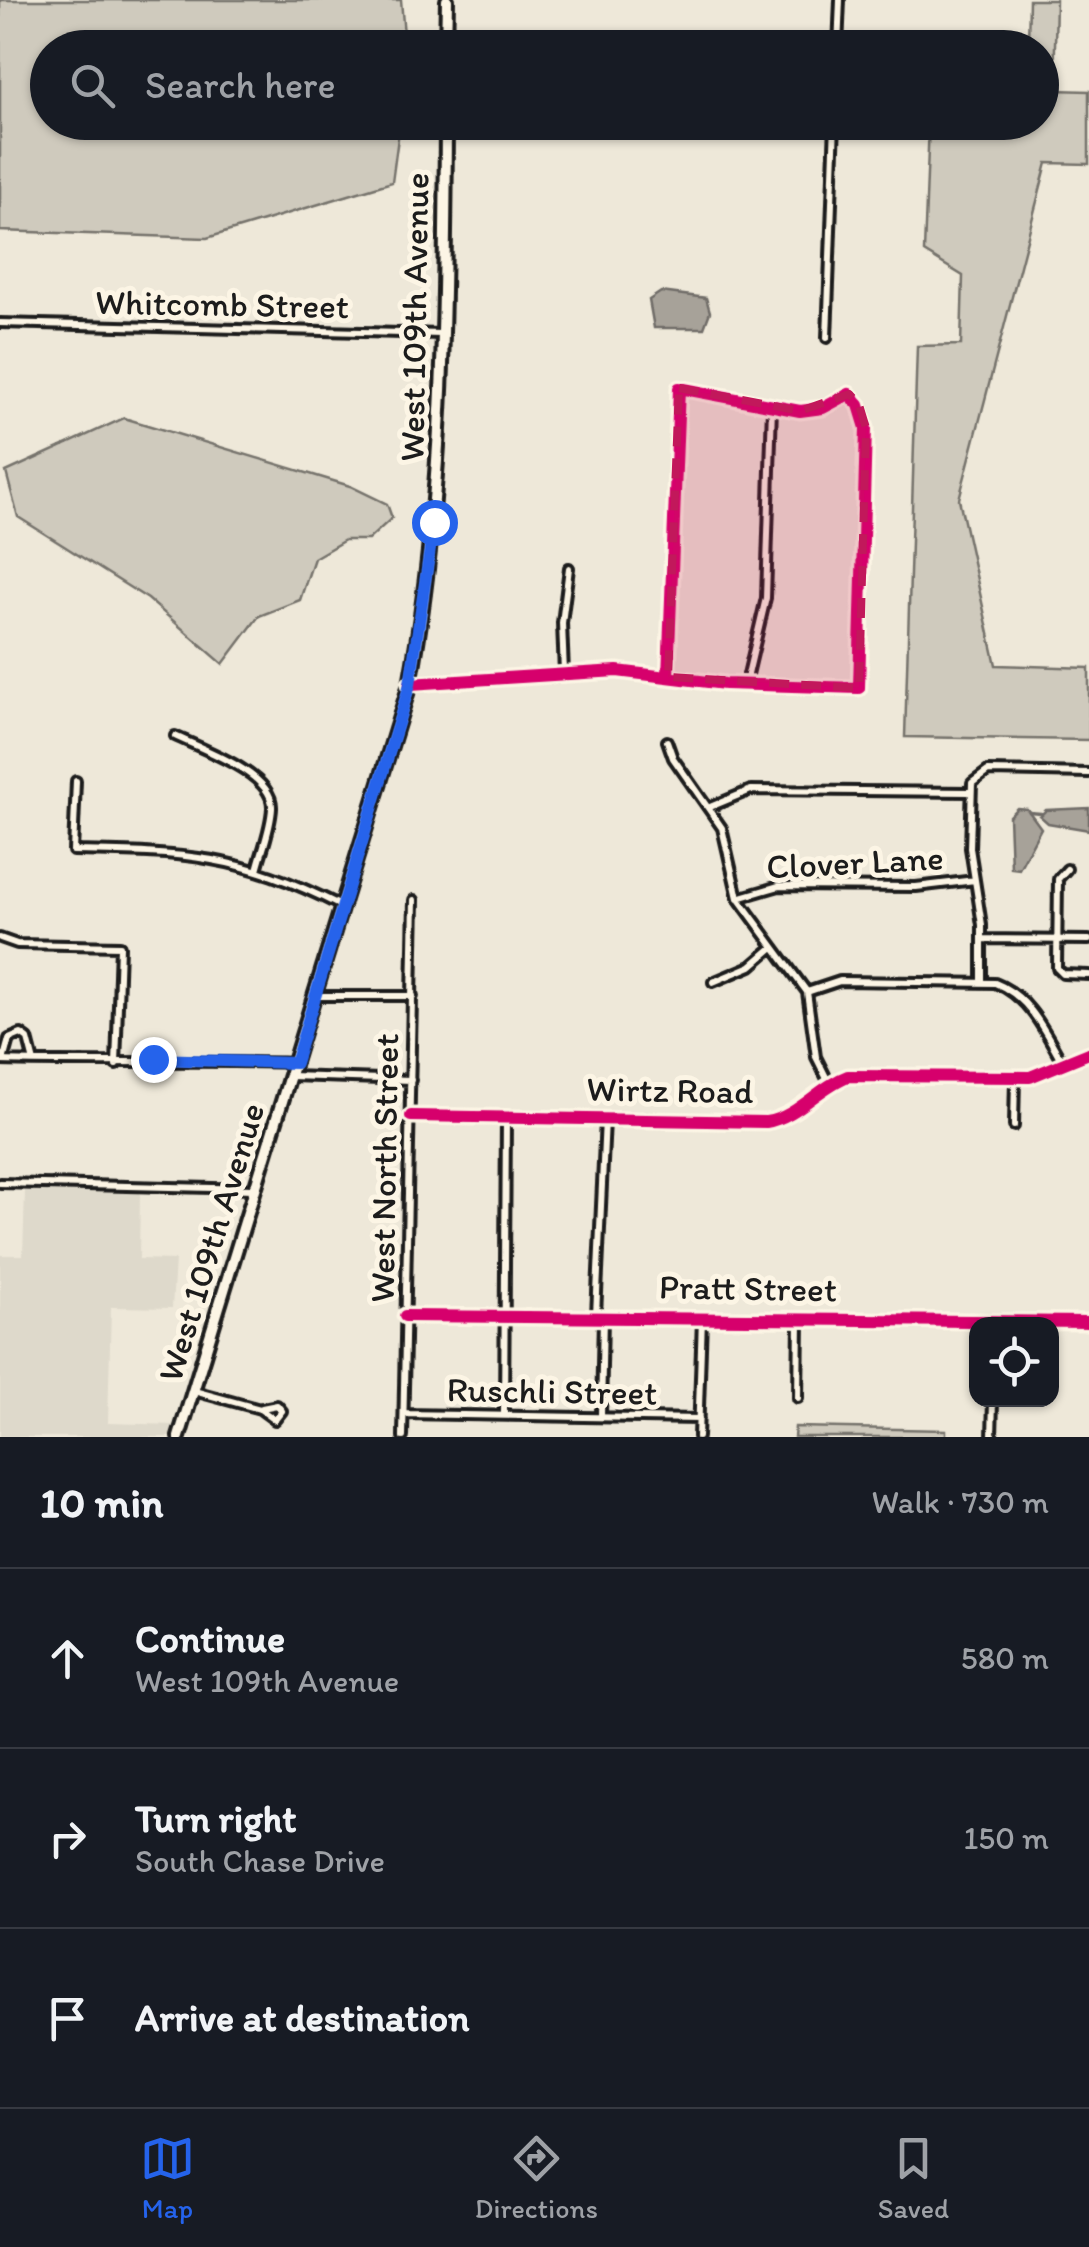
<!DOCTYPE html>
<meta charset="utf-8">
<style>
body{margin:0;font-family:Itim,sans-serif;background:#242831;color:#f1f3f6}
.controls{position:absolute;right:30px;bottom:30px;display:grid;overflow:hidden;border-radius:20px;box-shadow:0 2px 8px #0004}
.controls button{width:90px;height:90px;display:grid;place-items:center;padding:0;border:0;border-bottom:2px solid #363941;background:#171b24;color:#f1f3f6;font:50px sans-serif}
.stop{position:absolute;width:30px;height:30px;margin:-22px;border:8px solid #2563eb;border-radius:50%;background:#fff}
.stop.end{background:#2563eb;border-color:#fff;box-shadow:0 2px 10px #0008}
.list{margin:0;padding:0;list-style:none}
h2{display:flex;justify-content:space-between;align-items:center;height:130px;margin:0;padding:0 40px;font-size:42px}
h2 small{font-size:32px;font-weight:400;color:#9ea1a6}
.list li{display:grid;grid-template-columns:65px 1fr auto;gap:30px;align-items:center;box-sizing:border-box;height:180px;padding:0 40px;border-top:2px solid #363941}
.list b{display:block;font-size:38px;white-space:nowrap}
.list p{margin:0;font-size:32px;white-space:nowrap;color:#9ea1a6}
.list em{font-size:32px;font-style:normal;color:#9ea1a6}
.icon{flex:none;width:55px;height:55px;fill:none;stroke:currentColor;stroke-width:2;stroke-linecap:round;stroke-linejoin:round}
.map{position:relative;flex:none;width:1089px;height:1437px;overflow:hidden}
.search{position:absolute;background:#171b24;box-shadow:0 2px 8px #0004;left:30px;right:30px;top:30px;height:110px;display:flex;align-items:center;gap:25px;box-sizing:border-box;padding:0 35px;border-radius:55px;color:#9ea1a6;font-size:38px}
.sheet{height:670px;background:#171b24}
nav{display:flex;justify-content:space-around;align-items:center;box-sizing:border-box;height:140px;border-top:2px solid #363941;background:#171b24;font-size:28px;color:#9ea1a6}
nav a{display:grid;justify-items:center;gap:5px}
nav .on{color:#2563eb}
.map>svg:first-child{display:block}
.built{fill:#ded9cb}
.green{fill:#cfcabd;stroke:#76736c;stroke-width:2.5}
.water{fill:#a7a299;stroke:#6f6c67;stroke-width:2.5}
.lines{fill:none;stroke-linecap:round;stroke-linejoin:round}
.stream{stroke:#6f6c67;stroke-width:2.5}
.street-casing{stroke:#1c1c1c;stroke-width:14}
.primary-casing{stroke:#1c1c1c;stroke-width:18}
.street{stroke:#fcf5e5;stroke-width:6}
.primary{stroke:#fcf5e5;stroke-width:10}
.cycleway-casing{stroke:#fcf5e5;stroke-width:19}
.cycleway{stroke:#d6006c;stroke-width:12}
.route{stroke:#2563eb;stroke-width:12}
.marked{fill:#c2185b;fill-opacity:0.2;stroke:#c2185b;stroke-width:8;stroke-dasharray:20 12;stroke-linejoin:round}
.labels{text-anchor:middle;stroke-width:10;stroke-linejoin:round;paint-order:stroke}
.street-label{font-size:35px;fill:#1c1c1c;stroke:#fcf5e5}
</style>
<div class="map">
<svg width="1089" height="1437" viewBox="0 0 1089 1437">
<rect width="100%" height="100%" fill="#eee8d9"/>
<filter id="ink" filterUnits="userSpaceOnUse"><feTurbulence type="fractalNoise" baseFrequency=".01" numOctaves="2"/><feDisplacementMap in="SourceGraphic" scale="20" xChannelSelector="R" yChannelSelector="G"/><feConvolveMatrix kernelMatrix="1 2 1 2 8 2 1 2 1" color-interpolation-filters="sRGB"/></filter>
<g filter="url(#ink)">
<path class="built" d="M25,1191L140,1193L139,1259L175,1260L172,1308L111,1307L108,1423L175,1425L171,1437H0V1255H23Z"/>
<path class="green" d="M0,0H401L405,47L48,48V122L400,123L392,182L207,238L0,231Z
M1029,0H1056L1054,90L1089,91V164L1047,163L959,499L996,665L1089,668V740L905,737L917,346L961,345L963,276L924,252L929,123L1042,122V48L1028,47Z
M124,418L350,486L387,504L392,518L368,540H345L314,558L300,600L259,616L223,664L148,599L18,517L6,472Z
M795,1427L946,1430V1437H794Z"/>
<path class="water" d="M661,292L706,298L710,312L704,328H654L649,300Z
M1017,808L1027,809L1041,828L1019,869L1011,868L1009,816Z
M1089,808V830L1048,823L1040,816L1046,810Z"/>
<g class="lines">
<path class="stream" d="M1029,812L1041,813"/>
<g class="street-casing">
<path id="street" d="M838,48L840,0
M0,323L442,334
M827,338L835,122
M564,673L562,623L569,568
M746,683L766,598L772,406
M410,684L617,671L725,684L859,688L866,428L859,405L849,394L823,408L800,411L679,388L668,677
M175,736C202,749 274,774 272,808C271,828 262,850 257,870
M667,741L673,758L722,828L738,898L807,992L816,1057L829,1083
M76,781L73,851C186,853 238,854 341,906
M710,807L751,790L970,792
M1067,869L1058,879L1057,968L1063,974L1089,975
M738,898L779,886L916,887L975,880
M0,938L17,944L120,946L116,1065
M982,939L1089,940
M982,981V925L970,848L972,783L988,771L1089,773
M713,982L751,966L773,947
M807,992L840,981L995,983C1031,997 1046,1034 1064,1065
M315,996H413
M0,1061C99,1064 195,1060 294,1063
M3,1061L9,1039L21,1034L28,1039L34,1062
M291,1076L411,1080
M411,1116L766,1122C798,1117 818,1087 848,1076L1030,1077L1089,1053
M1014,1126L1015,1077
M0,1183L255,1189
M596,1315L605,1119
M405,1316L1089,1322
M194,1391L260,1409L275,1420L282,1411
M798,1398L799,1319
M262,1408L277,1405L282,1411
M404,1414L699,1419
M504,1414L506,1118
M601,1415L603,1316
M403,1437L414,900
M698,1437L702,1318
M992,1437L993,1400"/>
</g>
<g class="primary-casing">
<path id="primary" d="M446,48L447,0
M179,1437L410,684C444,498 445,311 446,122"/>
</g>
<use href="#street" class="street"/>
<use href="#primary" class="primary"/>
<g class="cycleway-casing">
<path id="cycleway" d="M410,684L617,671L725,684L859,688L866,428L859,405L849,394L823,408L800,411L679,388L668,677
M411,1116L766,1122C798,1117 818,1087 848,1076L1030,1077L1089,1053
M405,1316L1089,1322"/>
</g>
<use href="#cycleway" class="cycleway"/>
</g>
</g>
<g class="lines" filter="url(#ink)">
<path class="route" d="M153,1059L295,1063L410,684L434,522"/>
</g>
<path class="marked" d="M679,388L800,411L849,394L859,405L866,428L859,688L668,677Z"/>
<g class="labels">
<g class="street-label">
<text transform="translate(222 304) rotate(1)" y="12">Whitcomb Street</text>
<text transform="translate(414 317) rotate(-89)" y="12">West 109th Avenue</text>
<text transform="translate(855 862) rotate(-3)" y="12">Clover Lane</text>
<text transform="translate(670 1090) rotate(1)" y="12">Wirtz Road</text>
<text transform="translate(384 1168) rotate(-89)" y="12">West North Street</text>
<text transform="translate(211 1242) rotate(-73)" y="12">West 109th Avenue</text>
<text transform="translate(748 1288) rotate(1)" y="12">Pratt Street</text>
<text transform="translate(552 1391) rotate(1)" y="12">Ruschli Street</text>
</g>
</g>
</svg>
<div class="controls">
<button><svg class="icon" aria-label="locate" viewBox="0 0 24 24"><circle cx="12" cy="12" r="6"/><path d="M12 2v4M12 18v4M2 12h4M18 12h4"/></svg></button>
</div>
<div class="stop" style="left:434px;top:522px"></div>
<div class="stop end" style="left:153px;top:1059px"></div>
<div class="search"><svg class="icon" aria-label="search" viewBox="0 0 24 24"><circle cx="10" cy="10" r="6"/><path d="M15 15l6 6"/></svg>Search here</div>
</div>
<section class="sheet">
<h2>10 min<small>Walk · 730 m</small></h2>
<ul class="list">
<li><svg class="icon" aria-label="ahead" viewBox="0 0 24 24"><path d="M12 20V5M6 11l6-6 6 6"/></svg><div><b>Continue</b><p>West 109th Avenue</p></div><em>580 m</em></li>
<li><svg class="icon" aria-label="right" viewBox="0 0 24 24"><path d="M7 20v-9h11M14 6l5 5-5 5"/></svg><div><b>Turn right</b><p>South Chase Drive</p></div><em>150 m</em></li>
<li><svg class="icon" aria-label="arrive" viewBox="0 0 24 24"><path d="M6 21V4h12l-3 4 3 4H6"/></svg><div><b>Arrive at destination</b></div></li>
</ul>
</section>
<nav>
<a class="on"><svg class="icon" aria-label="map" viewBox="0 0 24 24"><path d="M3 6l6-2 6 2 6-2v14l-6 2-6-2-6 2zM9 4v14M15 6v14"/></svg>Map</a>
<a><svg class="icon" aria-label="directions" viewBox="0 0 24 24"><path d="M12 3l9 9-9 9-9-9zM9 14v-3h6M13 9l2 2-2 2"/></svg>Directions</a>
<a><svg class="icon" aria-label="saved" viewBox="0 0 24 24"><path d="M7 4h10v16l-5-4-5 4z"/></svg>Saved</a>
</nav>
